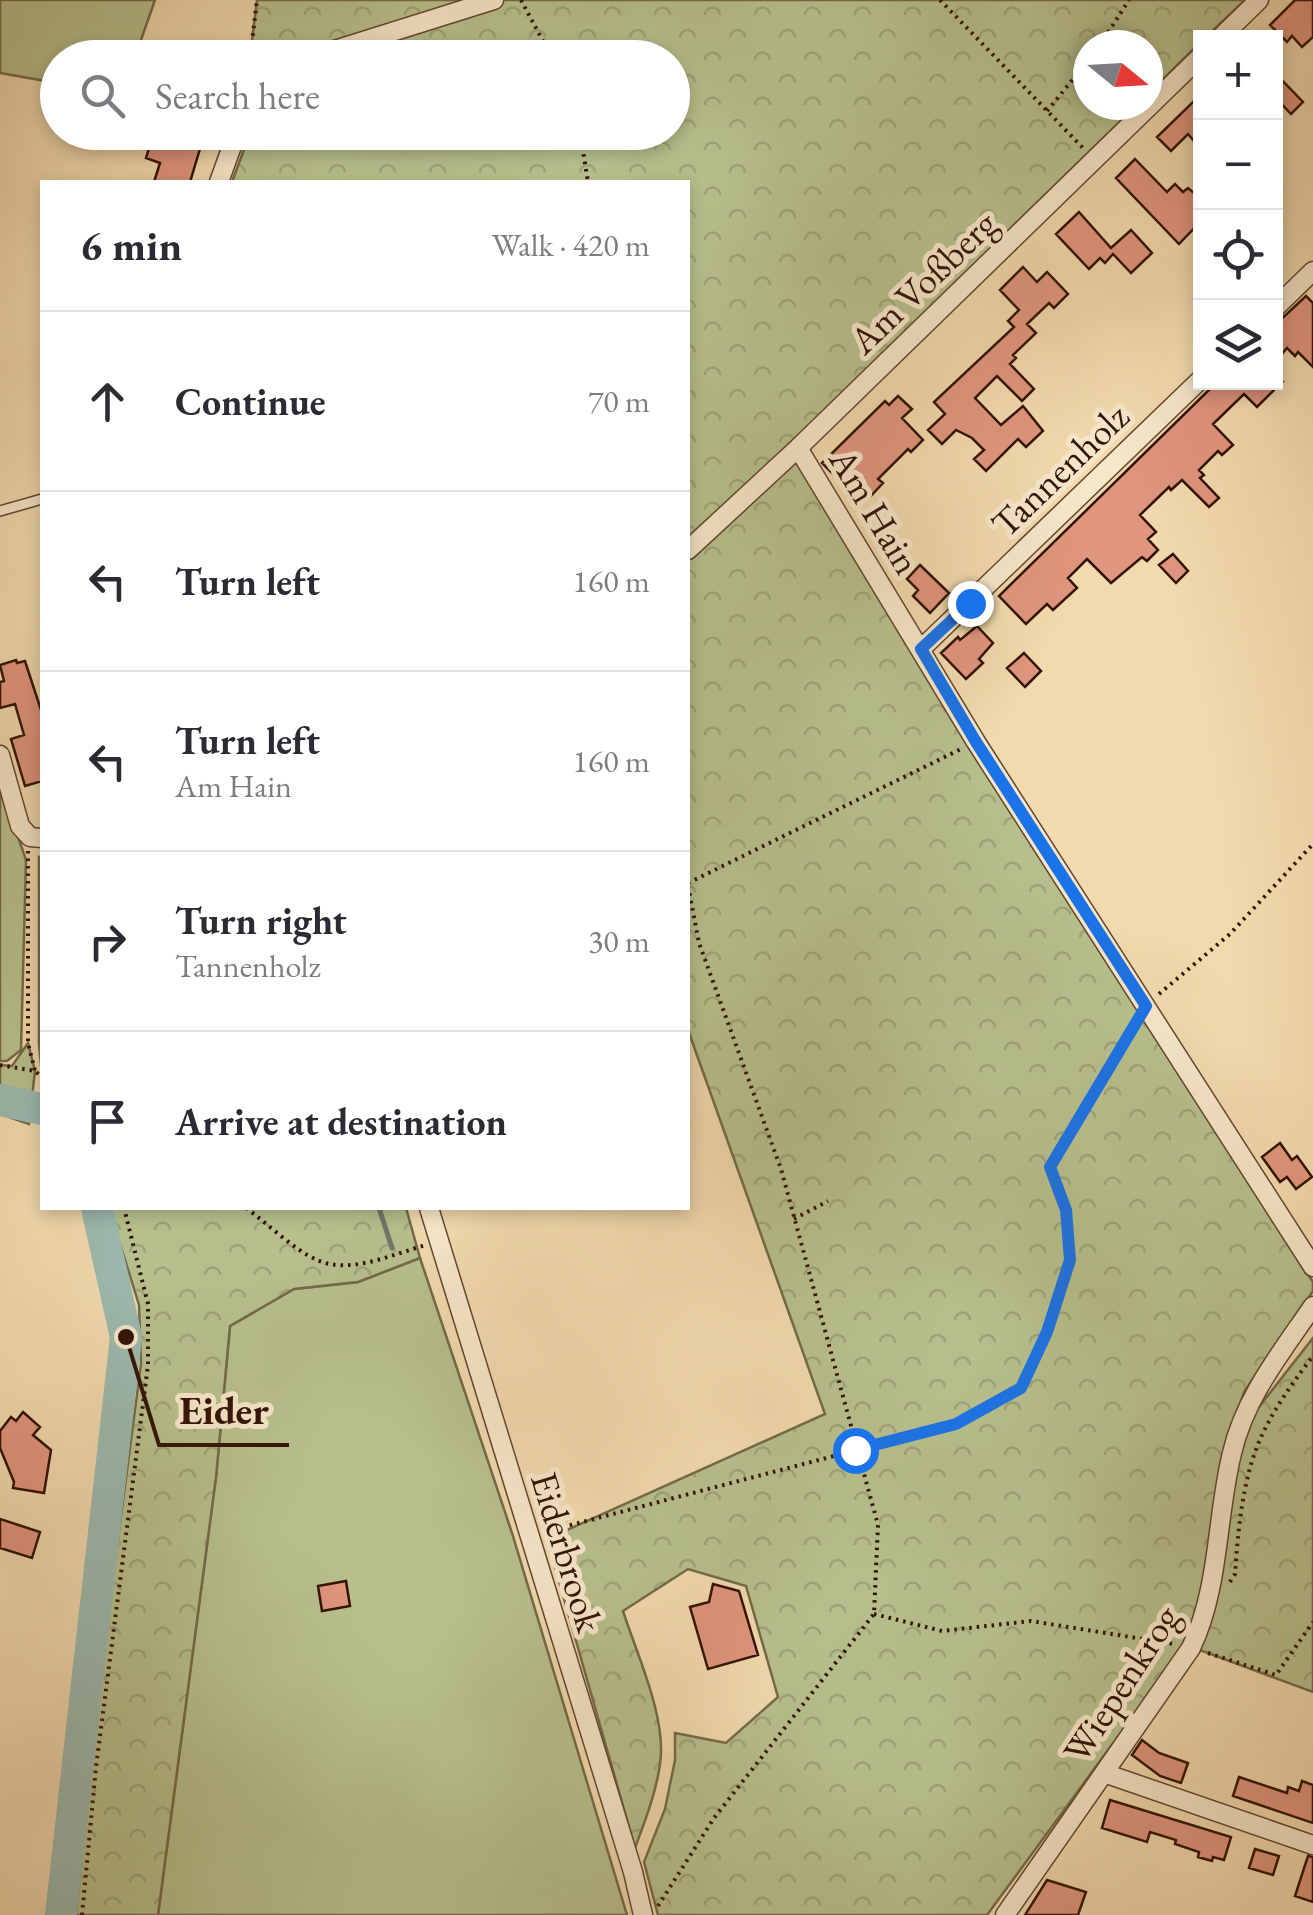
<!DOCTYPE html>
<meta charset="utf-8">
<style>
body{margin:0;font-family:"EB Garamond",serif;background:#f2f2f3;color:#2b2b33}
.controls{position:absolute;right:30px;top:30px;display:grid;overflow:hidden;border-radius:0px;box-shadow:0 5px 15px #0003}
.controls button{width:90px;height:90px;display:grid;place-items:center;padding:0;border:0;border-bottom:2px solid #e1e1e2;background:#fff;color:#2b2b33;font:50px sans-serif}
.compass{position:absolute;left:1073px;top:30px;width:90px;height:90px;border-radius:50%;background:#fff;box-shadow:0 5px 15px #0003;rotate:108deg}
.stop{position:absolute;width:30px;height:30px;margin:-22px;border:8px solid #1a73e8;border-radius:50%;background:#fff}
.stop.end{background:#1a73e8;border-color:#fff;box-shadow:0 2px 10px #0008}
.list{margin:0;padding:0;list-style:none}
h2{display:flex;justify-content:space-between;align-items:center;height:130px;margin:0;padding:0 40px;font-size:42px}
h2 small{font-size:32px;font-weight:400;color:#7c7c81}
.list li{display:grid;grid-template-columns:65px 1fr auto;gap:30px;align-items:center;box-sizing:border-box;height:180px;padding:0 40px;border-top:2px solid #e1e1e2}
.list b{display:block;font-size:38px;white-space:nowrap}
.list p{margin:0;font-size:32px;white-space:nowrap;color:#7c7c81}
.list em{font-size:32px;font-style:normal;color:#7c7c81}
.icon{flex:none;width:55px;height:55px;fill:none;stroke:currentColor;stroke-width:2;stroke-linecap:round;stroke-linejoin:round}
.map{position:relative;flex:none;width:1313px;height:1915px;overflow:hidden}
.search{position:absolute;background:#fff;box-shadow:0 5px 15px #0003;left:40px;top:40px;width:650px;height:110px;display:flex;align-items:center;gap:25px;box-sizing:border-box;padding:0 35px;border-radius:55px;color:#7c7c81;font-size:38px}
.panel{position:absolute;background:#fff;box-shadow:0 5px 15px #0003;left:40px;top:180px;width:650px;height:1030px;border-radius:0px}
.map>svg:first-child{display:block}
.grass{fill:#b7c08d;stroke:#746a48;stroke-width:2.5}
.forest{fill:url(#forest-crowns);stroke:#746a48;stroke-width:2.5}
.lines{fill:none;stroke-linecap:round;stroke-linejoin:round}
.stream{stroke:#72776b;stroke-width:5}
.river{stroke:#9cbab0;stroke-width:32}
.building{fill:#e0957e;stroke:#321304;stroke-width:2.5}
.service-casing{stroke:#62452e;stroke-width:12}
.minor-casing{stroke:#62452e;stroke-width:21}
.path{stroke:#321304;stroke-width:4;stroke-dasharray:2.5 5;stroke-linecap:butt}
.service{stroke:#f7e7ca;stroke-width:9}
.minor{stroke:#f7e7ca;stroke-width:18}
.route{stroke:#1a73e8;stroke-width:12}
.labels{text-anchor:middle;stroke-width:10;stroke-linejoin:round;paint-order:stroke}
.street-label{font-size:38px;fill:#321304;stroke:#f7e7ca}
.leader{fill:none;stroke:#321304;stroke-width:4}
.callout-dot{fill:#321304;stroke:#f7e7ca;stroke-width:4}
.callout-label{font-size:40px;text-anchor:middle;font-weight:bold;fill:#321304;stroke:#f7e7ca;stroke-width:10;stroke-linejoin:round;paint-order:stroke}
</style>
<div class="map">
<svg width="1313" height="1915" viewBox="0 0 1313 1915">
<defs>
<pattern id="forest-crowns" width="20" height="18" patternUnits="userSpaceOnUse" patternTransform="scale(2.5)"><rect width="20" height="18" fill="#b7c08d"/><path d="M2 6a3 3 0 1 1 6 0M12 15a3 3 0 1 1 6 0" fill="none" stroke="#9ea478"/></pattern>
</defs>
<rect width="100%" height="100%" fill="#f2daae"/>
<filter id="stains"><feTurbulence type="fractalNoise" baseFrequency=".002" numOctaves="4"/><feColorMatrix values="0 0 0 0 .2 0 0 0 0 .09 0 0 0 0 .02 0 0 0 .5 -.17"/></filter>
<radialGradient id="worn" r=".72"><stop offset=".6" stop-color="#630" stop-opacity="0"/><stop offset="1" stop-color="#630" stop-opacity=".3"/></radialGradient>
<path class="grass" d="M0,0H155L135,57L58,58L57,83L0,73Z
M0,784L26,860L21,1050L7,1061H0Z
M28,1043L35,1071L29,1124L0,1114V1065L12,1066Z
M420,1258L512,1533L627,1915H158L216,1477L230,1326L294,1289L358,1282Z"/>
<path class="forest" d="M257,0H1245L1206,37L1200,38V43L1148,94V45H1088V105H1137L790,446L972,751L1313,1282V1291L1244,1392L1223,1457L1199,1616L1189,1640L987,1915H658L644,1862L665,1809L675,1760V1733L726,1743L778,1697L746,1586L688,1569L623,1611C637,1655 667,1718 660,1764C656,1793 645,1821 635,1848L547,1539L825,1414L688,1030V182H232L250,133L672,132V58L250,57Z
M42,856V1075L39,1044V857Z
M109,1208H406L420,1258L358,1282L294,1289L230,1326L216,1477L158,1915H76L105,1638L141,1364L139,1305Z
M1313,1338V1692L1197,1649L1236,1459L1255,1412Z"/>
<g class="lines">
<path class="stream" d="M379,1208L392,1248
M98,1210L101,1208"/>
<path class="river" d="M0,1100L42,1109
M61,1915L126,1337L97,1208"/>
</g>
<path class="building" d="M1295,0H1313V37L1302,47L1292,36L1287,42L1270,25Z
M1276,74L1303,102L1291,114L1276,98Z
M1193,102L1200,110V148L1188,134L1171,151L1157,137Z
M154,132H168L202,142L190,182H154L160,163L146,158Z
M1135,159L1167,192L1175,184L1183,192L1188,188L1200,198V222L1179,244L1116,178Z
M1079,212L1111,248L1131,230L1152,253L1131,273L1113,254L1105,263L1100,258L1089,269L1056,234Z
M1023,267L1037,282L1047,272L1068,294L1054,308L1049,303L1027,324L1036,333L1013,355L1016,358L1010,364L1034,389L1022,401L997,376L975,398L1001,425L1023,406L1043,431L1026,447L1018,439L986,471L974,459L984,450L972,438L956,430L942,444L928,430L945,414L934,402L1014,327L1008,321L1019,310L1000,290Z
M1306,296L1313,303V367L1298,352L1295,356L1287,348L1276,361V324Z
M1217,382H1282L1257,407L1244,394L1213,424L1233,445L1222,455L1218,451L1199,470L1204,475L1200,478L1219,498L1209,507L1182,480L1171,490L1169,487L1140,515L1156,532L1148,539L1158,550L1147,561L1142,557L1111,583L1087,559L1068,578L1077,588L1053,610L1047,604L1026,624L999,596Z
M898,396L912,409L902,418L923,440L911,452L908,449L878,479L883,483L868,499L846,479L842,483L822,463L885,401L889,405Z
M1173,554L1188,571L1176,583L1159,565Z
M920,565L949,593L930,613L913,596L918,590L907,579Z
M977,626L993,643L979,659L983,663L966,679L941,653L958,637L960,640Z
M1024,653L1041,671L1025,687L1007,668Z
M16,660L17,663L25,661L42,713V781L25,786L11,739L24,735L15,704L0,708V682L4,681L0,665Z
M1280,1143L1292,1160L1297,1156L1312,1177L1296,1189L1287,1177L1280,1182L1262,1157Z
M23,1412L40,1427L33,1435L51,1450L44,1493L13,1488L14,1482L0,1448V1431L11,1417L16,1421Z
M0,1519L40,1532L32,1558L0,1548Z
M346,1581L350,1606L322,1611L318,1586Z
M713,1584L739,1591L758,1655L708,1669L690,1607L709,1602Z
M1142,1740L1159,1753L1188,1763L1181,1783L1160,1776L1132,1755Z
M1239,1777L1287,1793L1288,1787L1299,1791L1302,1781L1313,1785V1823L1233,1796Z
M1110,1800L1231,1837L1224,1860L1213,1857L1212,1861L1198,1857L1199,1852L1175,1844L1176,1840L1150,1832L1147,1842L1102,1828Z
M1255,1849L1279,1856L1273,1875L1249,1868Z
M1308,1856L1313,1857V1902L1295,1896Z
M1047,1880L1086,1892L1078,1915H1025Z"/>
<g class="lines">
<g class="service-casing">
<path id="service" d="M0,511L42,499"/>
</g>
<g class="minor-casing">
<path id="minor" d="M1220,38L1259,0
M309,58L494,0
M219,182L237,132
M1276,307L1313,271
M798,448L976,742L1313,1267
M688,550L798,448L1200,57
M921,649L1200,380
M0,755L20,826L30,837L42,838
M429,1208L633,1872L643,1915
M1104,1773L1313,1845
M1005,1915L1191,1648C1220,1587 1216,1518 1232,1453C1245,1397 1281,1353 1313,1306"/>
</g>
<path class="path" d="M521,0L552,58
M940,0L1083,148
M1100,45L1129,0
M250,58L257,0
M1047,111L1088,61
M580,132L588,182
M28,851V1043L35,1071
M688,883L961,749
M1159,994L1230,934L1313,844
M0,1065L35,1071L42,1077
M246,1208C267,1223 294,1250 317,1260C350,1275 393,1254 426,1245
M794,1219L828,1201
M548,1531L956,1424L1021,1388L1047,1331L1070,1260L1067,1210L1050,1167L1135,1025
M1230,1582L1235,1574C1238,1530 1243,1475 1262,1435C1275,1407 1294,1381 1313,1356
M874,1614L942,1631L1031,1621L1174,1644
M1208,1653L1276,1675L1313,1622
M658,1906L714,1818L874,1614L878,1525L781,1169L699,943L688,886
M82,1915L96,1767L148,1365V1304L124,1208"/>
<use href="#service" class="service"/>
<use href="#minor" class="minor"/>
</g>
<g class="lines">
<path class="route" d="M855,1450L956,1424L1021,1388L1047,1332L1070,1260L1066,1210L1050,1167L1146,1006L976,742L921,649L970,603"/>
</g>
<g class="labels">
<g class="street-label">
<text transform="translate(923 282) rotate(-44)" y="13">Am Voßberg</text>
<text transform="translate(1060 470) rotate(-44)" y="13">Tannenholz</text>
<text transform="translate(875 511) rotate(59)" y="13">Am Hain</text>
<text transform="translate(567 1552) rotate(73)" y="13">Eiderbrook</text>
<text transform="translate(1121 1684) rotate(-57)" y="13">Wiepenkrog</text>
</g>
</g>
<path class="leader" d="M126 1337L159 1445H289"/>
<circle class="callout-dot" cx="126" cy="1337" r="10"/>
<g class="callout-label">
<text x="224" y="1424">Eider</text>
</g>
<rect width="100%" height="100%" filter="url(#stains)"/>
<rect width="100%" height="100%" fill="url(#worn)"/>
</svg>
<div class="controls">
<button>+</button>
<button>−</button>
<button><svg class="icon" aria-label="locate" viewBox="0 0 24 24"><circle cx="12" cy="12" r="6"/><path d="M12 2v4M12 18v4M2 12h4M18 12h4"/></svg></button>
<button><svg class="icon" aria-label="layers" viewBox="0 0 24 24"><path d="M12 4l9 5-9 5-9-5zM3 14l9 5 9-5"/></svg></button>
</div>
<svg class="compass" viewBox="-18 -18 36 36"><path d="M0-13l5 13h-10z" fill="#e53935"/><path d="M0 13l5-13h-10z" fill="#7c7c81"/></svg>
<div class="stop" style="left:855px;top:1450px"></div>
<div class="stop end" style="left:970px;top:603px"></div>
<div class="search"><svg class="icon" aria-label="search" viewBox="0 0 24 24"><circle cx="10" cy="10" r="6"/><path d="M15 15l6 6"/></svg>Search here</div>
<section class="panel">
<h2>6 min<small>Walk · 420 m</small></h2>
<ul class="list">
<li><svg class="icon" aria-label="ahead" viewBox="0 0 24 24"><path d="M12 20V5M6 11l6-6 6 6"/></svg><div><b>Continue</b></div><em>70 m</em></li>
<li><svg class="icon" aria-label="left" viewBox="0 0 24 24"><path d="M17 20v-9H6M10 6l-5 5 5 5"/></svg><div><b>Turn left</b></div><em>160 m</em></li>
<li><svg class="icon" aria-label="left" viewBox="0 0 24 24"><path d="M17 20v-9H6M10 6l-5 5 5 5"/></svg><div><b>Turn left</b><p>Am Hain</p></div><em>160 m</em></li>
<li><svg class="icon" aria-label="right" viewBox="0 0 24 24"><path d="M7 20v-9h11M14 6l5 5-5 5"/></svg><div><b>Turn right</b><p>Tannenholz</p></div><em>30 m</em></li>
<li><svg class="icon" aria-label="arrive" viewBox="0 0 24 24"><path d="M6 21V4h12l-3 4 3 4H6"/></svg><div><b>Arrive at destination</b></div></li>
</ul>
</section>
</div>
